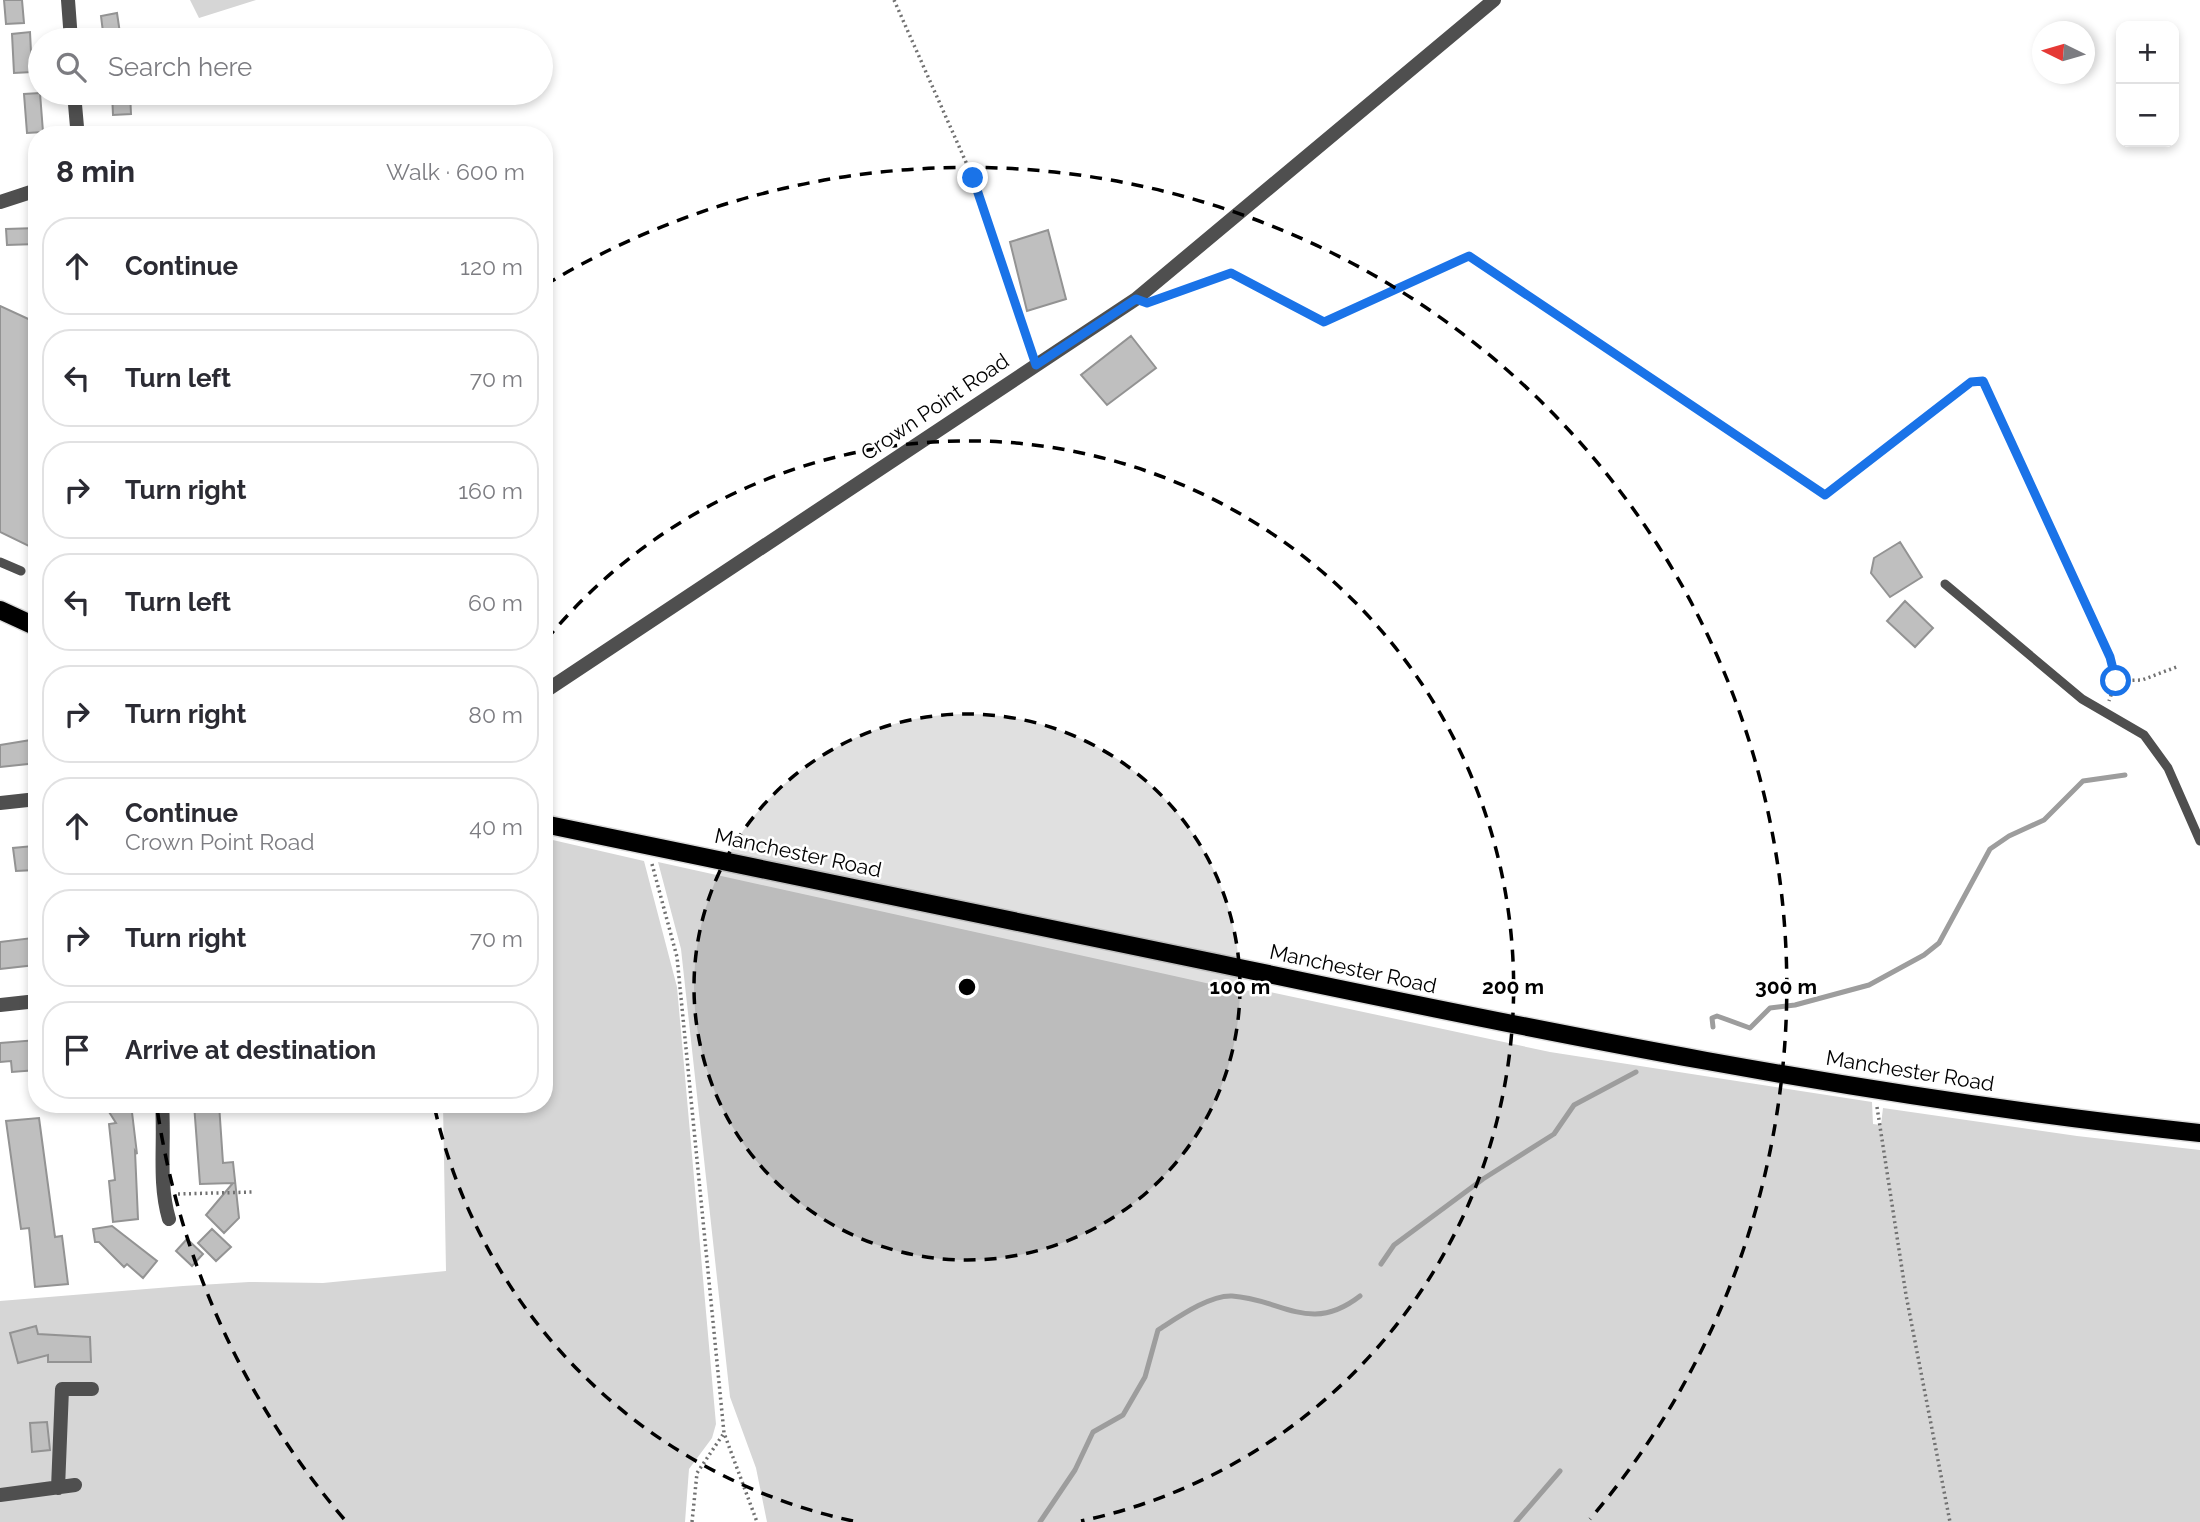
<!DOCTYPE html>
<meta charset="utf-8">
<style>
body{margin:0;font-family:Raleway,sans-serif;background:#f2f2f3;color:#2b2b33}
.controls{position:absolute;right:21px;top:21px;display:grid;overflow:hidden;border-radius:14px;box-shadow:0 4px 10px #0003}
.controls button{width:63px;height:63px;display:grid;place-items:center;padding:0;border:0;border-bottom:2px solid #e1e1e2;background:#fff;color:#2b2b33;font:35px sans-serif}
.compass{position:absolute;left:2032px;top:21px;width:63px;height:63px;border-radius:50%;background:#fff;box-shadow:0 4px 10px #0003;rotate:275deg}
.stop{position:absolute;width:21px;height:21px;margin:-16px;border:5px solid #1a73e8;border-radius:50%;background:#fff}
.stop.end{background:#1a73e8;border-color:#fff;box-shadow:0 2px 7px #0008}
.list{margin:0;padding:0;list-style:none}
h2{display:flex;justify-content:space-between;align-items:center;height:91px;margin:0;padding:0 28px;font-size:30px}
h2 small{font-size:23px;font-weight:400;color:#7c7c81}
.list li{display:grid;grid-template-columns:46px 1fr auto;gap:21px;align-items:center;box-sizing:border-box;height:98px;margin:0 14px 14px;padding:0 14px;border:2px solid #e1e1e2;border-radius:28px}
.list b{display:block;font-size:26px;white-space:nowrap}
.list p{margin:0;font-size:23px;white-space:nowrap;color:#7c7c81}
.list em{font-size:23px;font-style:normal;color:#7c7c81}
.icon{flex:none;width:38px;height:38px;fill:none;stroke:currentColor;stroke-width:2;stroke-linecap:round;stroke-linejoin:round}
.map{position:relative;flex:none;width:2200px;height:1522px;overflow:hidden}
.search{position:absolute;background:#fff;box-shadow:0 4px 10px #0003;left:28px;top:28px;width:525px;height:77px;display:flex;align-items:center;gap:18px;box-sizing:border-box;padding:0 24px;border-radius:38px;color:#7c7c81;font-size:26px}
.panel{position:absolute;background:#fff;box-shadow:0 4px 10px #0003;left:28px;top:126px;width:525px;height:987px;border-radius:28px}
.map>svg:first-child{display:block}
.green{fill:#d6d6d6}
.lines{fill:none;stroke-linecap:round;stroke-linejoin:round}
.stream{stroke:#9d9d9d;stroke-width:5}
.building{fill:#bfbfbf;stroke:#939393;stroke-width:2}
.primary-casing{stroke:#dbdbdb;stroke-width:21}
.path{stroke:#717171;stroke-width:3.5;stroke-dasharray:2 3.5;stroke-linecap:butt}
.service{stroke:#4f4f4f;stroke-width:9}
.minor{stroke:#4f4f4f;stroke-width:14}
.tertiary{stroke:#4f4f4f;stroke-width:14}
.primary{stroke:#000;stroke-width:18}
.route{stroke:#1a73e8;stroke-width:9}
.ring{fill:none;stroke:#000;stroke-width:3.5;stroke-dasharray:12 9}
.labels{text-anchor:middle;stroke-width:5;stroke-linejoin:round;paint-order:stroke}
.street-label{font-size:21px;fill:#000;stroke:#fff}
.centre{fill:#000;stroke:#fff;stroke-width:3.5}
.ring-label{font-size:21px;text-anchor:middle;font-weight:bold;fill:#000;stroke:#fff;stroke-width:5;stroke-linejoin:round;paint-order:stroke}
</style>
<div class="map">
<svg width="2200" height="1522" viewBox="0 0 2200 1522">
<rect width="100%" height="100%" fill="#fff"/>
<path class="green" d="M190,0H256L199,18Z
M544,838L644,861L677,987L716,1424L712,1438L689,1469L685,1522H0V1301L183,1286L249,1282L323,1283L446,1271L443,1104H544Z
M658,862L1242,991L1261,990L1550,1052L1872,1102L1873,1124L1881,1125L1883,1108L2077,1136L2200,1150V1522H767L756,1468L730,1397L681,949Z"/>
<g class="lines">
<path class="stream" d="M1713,1027L1712,1018L1717,1016L1750,1028L1770,1008L1795,1005L1869,985L1924,955L1939,943L1990,849L2009,836L2044,820L2083,781L2125,775
M1381,1264L1394,1245L1483,1179L1554,1134L1574,1105L1636,1072
M1040,1522L1075,1470L1093,1432L1123,1415L1145,1377L1158,1330C1177,1318 1209,1295 1232,1296C1282,1299 1310,1335 1360,1296
M1516,1522L1560,1471"/>
</g>
<path class="building" d="M4,0H22L24,23L6,24Z
M117,13L121,40H104L101,16Z
M30,32L32,72L14,73L12,34Z
M40,93L43,132L27,133L24,94Z
M112,93H130L131,114L113,115Z
M37,228V244L7,245L6,229Z
M1048,230L1066,299L1027,311L1010,242Z
M0,306L37,323V550L0,532Z
M1131,336L1156,368L1107,405L1081,375Z
M1900,542L1922,577L1890,597L1871,573L1874,558Z
M1905,601L1933,628L1915,647L1887,621Z
M37,739V763L0,767V745Z
M33,846L35,870L16,871L13,848Z
M32,938L35,965L0,969V942Z
M37,1040V1070L12,1072L11,1061L0,1062V1043Z
M104,1104H131L137,1154L135,1151L138,1219L113,1222L109,1181L115,1180L109,1124L116,1123Z
M194,1104H219L223,1163L233,1162L239,1218L224,1233L206,1215L233,1183L200,1184Z
M39,1118L55,1237L62,1236L68,1284L35,1287L29,1228L21,1229L6,1121Z
M112,1226L157,1261L143,1278L127,1264L124,1267L99,1242H95L93,1229Z
M212,1229L231,1247L216,1261L198,1243Z
M187,1239L203,1254L192,1266L176,1251Z
M36,1326L38,1334L90,1337L91,1362H48V1355L18,1363L10,1333Z
M47,1422L50,1450L32,1452L30,1423Z"/>
<g class="lines">
<g class="primary-casing">
<path id="primary" d="M0,610L37,627
M544,824C768,870 992,916 1216,963C1542,1032 1868,1098 2200,1133"/>
</g>
<path class="path" d="M894,0L973,178L1031,350
M1169,293L1231,273L1324,322L1469,256L1825,495L1971,382L1983,381L2110,657L2116,681L2109,701
M2116,681L2142,680L2179,666
M652,864L677,957L724,1433L757,1522
M1877,1107L1906,1295L1950,1522
M178,1194L253,1192
M692,1522L697,1473L724,1433"/>
<path class="service" d="M0,562L21,571
M1945,584L2082,699L2144,735L2168,768L2200,841"/>
<path class="minor" d="M68,0L71,40
M74,135L77,127L74,93
M0,202L37,190
M0,803L37,799
M0,1005L37,1001
M162,1104C165,1142 158,1182 169,1219
M58,1488L62,1389H92
M0,1495L75,1485"/>
<path class="tertiary" d="M544,692L1136,299L1494,0"/>
<use href="#primary" class="primary"/>
</g>
<g class="lines">
<path class="route" d="M973,178L1036,365L1136,299L1147,303L1231,273L1324,322L1469,256L1825,495L1971,382L1983,381L2110,657L2116,681"/>
</g>
<circle cx="967" cy="987" r="273" fill="#000" fill-opacity=".12"/>
<g class="ring">
<circle cx="967" cy="987" r="273"/>
<path d="M853 1521A546 546 0 0 1 434 1105M546 640A546 546 0 1 1 1081 1521"/>
<path d="M344 1519A819 819 0 0 1 157 1108M545 285A819 819 0 0 1 1590 1519"/>
</g>
<g class="labels">
<g class="street-label">
<text transform="translate(935 407) rotate(-34)" y="7">Crown Point Road</text>
<text transform="translate(798 853) rotate(12)" y="7">Manchester Road</text>
<text transform="translate(1353 969) rotate(12)" y="7">Manchester Road</text>
<text transform="translate(1910 1071) rotate(9)" y="7">Manchester Road</text>
</g>
</g>
<circle cx="967" cy="987" r="10" class="centre"/>
<g class="ring-label">
<text x="1240" y="994">100 m</text>
<text x="1513" y="994">200 m</text>
<text x="1786" y="994">300 m</text>
</g>
</svg>
<div class="controls">
<button>+</button>
<button>−</button>
</div>
<svg class="compass" viewBox="-18 -18 36 36"><path d="M0-13l5 13h-10z" fill="#e53935"/><path d="M0 13l5-13h-10z" fill="#7c7c81"/></svg>
<div class="stop" style="left:2116px;top:681px"></div>
<div class="stop end" style="left:973px;top:178px"></div>
<div class="search"><svg class="icon" aria-label="search" viewBox="0 0 24 24"><circle cx="10" cy="10" r="6"/><path d="M15 15l6 6"/></svg>Search here</div>
<section class="panel">
<h2>8 min<small>Walk · 600 m</small></h2>
<ul class="list">
<li><svg class="icon" aria-label="ahead" viewBox="0 0 24 24"><path d="M12 20V5M6 11l6-6 6 6"/></svg><div><b>Continue</b></div><em>120 m</em></li>
<li><svg class="icon" aria-label="left" viewBox="0 0 24 24"><path d="M17 20v-9H6M10 6l-5 5 5 5"/></svg><div><b>Turn left</b></div><em>70 m</em></li>
<li><svg class="icon" aria-label="right" viewBox="0 0 24 24"><path d="M7 20v-9h11M14 6l5 5-5 5"/></svg><div><b>Turn right</b></div><em>160 m</em></li>
<li><svg class="icon" aria-label="left" viewBox="0 0 24 24"><path d="M17 20v-9H6M10 6l-5 5 5 5"/></svg><div><b>Turn left</b></div><em>60 m</em></li>
<li><svg class="icon" aria-label="right" viewBox="0 0 24 24"><path d="M7 20v-9h11M14 6l5 5-5 5"/></svg><div><b>Turn right</b></div><em>80 m</em></li>
<li><svg class="icon" aria-label="ahead" viewBox="0 0 24 24"><path d="M12 20V5M6 11l6-6 6 6"/></svg><div><b>Continue</b><p>Crown Point Road</p></div><em>40 m</em></li>
<li><svg class="icon" aria-label="right" viewBox="0 0 24 24"><path d="M7 20v-9h11M14 6l5 5-5 5"/></svg><div><b>Turn right</b></div><em>70 m</em></li>
<li><svg class="icon" aria-label="arrive" viewBox="0 0 24 24"><path d="M6 21V4h12l-3 4 3 4H6"/></svg><div><b>Arrive at destination</b></div></li>
</ul>
</section>
</div>
